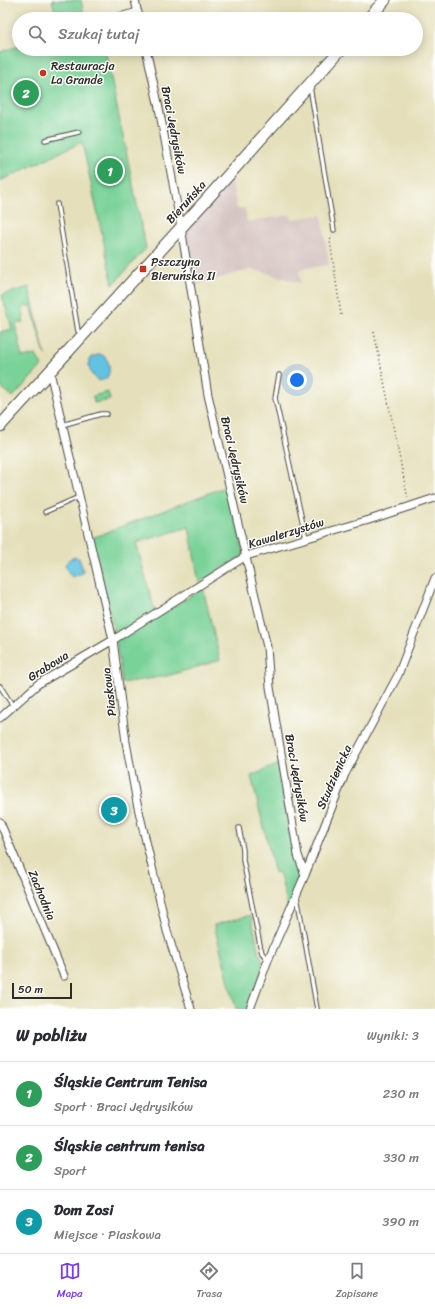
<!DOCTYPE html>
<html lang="pl">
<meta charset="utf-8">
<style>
body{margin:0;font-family:Sriracha,sans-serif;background:#f2f2f3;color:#2b2b33}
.scale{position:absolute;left:12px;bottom:10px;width:60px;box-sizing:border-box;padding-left:4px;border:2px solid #2b2b2b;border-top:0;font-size:11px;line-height:14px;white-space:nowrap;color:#2b2b2b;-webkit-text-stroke:3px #fdfcf7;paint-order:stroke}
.you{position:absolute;left:297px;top:380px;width:14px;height:14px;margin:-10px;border:3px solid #fff;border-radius:50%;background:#1a73e8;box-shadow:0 0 0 6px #1a73e833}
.badge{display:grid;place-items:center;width:26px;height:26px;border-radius:50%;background:#7c3aed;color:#fff;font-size:13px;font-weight:700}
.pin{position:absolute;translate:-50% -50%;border:2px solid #fff;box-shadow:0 1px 4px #0006}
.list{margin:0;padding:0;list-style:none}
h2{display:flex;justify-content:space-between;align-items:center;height:52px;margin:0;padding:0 16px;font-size:17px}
h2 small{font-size:13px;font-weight:400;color:#7c7c81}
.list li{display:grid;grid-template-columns:26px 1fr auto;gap:12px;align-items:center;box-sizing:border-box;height:64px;padding:0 16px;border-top:1px solid #e1e1e2}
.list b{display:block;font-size:15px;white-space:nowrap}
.list p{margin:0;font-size:13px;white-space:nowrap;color:#7c7c81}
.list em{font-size:13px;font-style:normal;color:#7c7c81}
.icon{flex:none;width:22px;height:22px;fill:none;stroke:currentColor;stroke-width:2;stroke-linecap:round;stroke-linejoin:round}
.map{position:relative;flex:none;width:435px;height:1009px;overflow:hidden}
.search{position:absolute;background:#fff;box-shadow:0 2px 10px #0003;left:12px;right:12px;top:12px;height:44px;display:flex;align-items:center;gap:10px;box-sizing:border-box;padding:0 14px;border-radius:22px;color:#7c7c81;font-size:15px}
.sheet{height:244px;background:#fff}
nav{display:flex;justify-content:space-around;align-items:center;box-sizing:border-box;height:56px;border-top:1px solid #e1e1e2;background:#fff;font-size:11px;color:#7c7c81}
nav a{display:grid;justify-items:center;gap:2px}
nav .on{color:#7c3aed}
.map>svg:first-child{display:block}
.industrial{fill:#d1bfbe}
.green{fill:#79d298;stroke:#527e62}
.water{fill:#63c2e2;stroke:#477686}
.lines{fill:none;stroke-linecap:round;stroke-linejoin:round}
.lane-casing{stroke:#474641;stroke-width:5.5}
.street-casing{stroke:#474641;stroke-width:9}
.secondary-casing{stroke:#474641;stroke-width:13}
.path{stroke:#474641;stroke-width:1.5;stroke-dasharray:1 3;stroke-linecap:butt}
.lane{stroke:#fff;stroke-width:3.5}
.street{stroke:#fff;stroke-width:7}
.secondary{stroke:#fff;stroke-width:11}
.poi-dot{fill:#c8321e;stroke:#fdfcf7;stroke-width:1.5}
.labels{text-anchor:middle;stroke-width:3;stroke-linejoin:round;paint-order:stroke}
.poi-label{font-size:12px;fill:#2b2b2b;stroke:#fdfcf7;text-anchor:start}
.street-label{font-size:12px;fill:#2b2b2b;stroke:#fdfcf7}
</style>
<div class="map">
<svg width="435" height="1009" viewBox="0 0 435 1009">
<rect width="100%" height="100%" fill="#fdfcf7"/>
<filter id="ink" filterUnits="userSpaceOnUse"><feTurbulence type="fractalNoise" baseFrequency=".025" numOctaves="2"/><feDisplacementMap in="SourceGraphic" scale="8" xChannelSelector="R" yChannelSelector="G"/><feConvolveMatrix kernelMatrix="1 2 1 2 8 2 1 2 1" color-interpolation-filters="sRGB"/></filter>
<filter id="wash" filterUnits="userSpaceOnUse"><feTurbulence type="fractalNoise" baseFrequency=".012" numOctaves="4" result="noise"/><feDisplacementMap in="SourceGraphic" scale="16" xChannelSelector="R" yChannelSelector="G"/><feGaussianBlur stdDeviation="0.9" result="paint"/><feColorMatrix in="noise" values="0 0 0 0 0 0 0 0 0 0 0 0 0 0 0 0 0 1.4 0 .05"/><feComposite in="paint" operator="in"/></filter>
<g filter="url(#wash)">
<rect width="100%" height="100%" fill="#e5e0bb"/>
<path class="industrial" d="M231,178L237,209L245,208L247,222L290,215L292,219L322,215L329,265L299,269L301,283L252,269L195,285L185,228Z"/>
<path class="green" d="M52,0H81L85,19H57Z
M19,46V49H105L146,248L113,285L82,142L0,181V52Z
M29,287L45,355L31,305L22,308L24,315L23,322L16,324V329L20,342H18L22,357L36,355L42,366L13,397L0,386V332L12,329L2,295Z
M108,392L110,400L94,403L93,396Z
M227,486L244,555L199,583L189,527L136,543L155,611L115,636L92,538Z
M203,588L220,660L167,676L122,683L116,640L155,618Z
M279,764L294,857L300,874L294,898L288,907L279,872L275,873L251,776Z
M251,915L259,953L264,963L248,1009H236L214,925Z"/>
<path class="water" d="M100,354C110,357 112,372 106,379L99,381L92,375L88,365L92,357Z
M75,557L79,558L83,570L82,573L72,577L69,574L65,564L70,559Z"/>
</g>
<g filter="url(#ink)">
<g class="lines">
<g class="lane-casing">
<path id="lane" d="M310,87L334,230
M45,140L79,132
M57,204L78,331
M279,375L275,398L306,538
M62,425L101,414H107
M45,512L79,497
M0,686L13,706
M239,828L243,850V860L260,945L262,953L267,959
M297,896L317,1009"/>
</g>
<g class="street-casing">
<path id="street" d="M135,0L139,19
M111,19L138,12
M146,49L159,108L181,227L208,395L267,647L270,687L298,855L305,875
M50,372L113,640L126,742L137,803L167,931L191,1009
M0,718L38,684L113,640L246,556L369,520L435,498
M0,822L64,976
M250,1009L268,960L305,875L345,774L398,675L435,578"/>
</g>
<g class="secondary-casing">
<path id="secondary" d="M368,19L385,0
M0,426L208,198L341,49"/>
</g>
<path class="path" d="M332,235L330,241L341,315
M374,332L408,499"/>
<use href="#lane" class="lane"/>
<use href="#street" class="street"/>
<use href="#secondary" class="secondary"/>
</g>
</g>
<g class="poi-dot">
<circle cx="43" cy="73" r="4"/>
<rect x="139" y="265" width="8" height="8" rx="2"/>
</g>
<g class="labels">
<g class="poi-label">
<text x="51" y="70">Restauracja<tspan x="51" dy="14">La Grande</tspan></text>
<text x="151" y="266">Pszczyna<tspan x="151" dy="14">Bieruńska II</tspan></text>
</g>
<g class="street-label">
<text transform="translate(174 130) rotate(79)" y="4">Braci Jędrysików</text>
<text transform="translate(186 202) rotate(-48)" y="4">Bieruńska</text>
<text transform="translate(235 460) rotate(77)" y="4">Braci Jędrysików</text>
<text transform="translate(286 533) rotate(-17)" y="4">Kawalerzystów</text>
<text transform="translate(48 666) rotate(-32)" y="4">Grabowa</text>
<text transform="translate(109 692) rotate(-97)" y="4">Piaskowa</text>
<text transform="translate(334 777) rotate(-66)" y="4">Studzienicka</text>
<text transform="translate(297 778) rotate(80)" y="4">Braci Jędrysików</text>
<text transform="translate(42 895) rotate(68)" y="4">Zachodnia</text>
</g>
</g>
</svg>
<div class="scale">50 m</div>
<div class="you"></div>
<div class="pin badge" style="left:110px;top:171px;background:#2e9e5b">1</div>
<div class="pin badge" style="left:26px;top:93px;background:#2e9e5b">2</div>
<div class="pin badge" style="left:114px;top:810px;background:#0f9aa8">3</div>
<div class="search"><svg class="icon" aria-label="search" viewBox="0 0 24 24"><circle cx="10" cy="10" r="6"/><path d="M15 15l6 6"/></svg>Szukaj tutaj</div>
</div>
<section class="sheet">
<h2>W pobliżu<small>Wyniki: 3</small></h2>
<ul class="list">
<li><span class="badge" style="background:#2e9e5b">1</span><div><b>Śląskie Centrum Tenisa</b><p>Sport · Braci Jędrysików</p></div><em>230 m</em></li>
<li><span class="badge" style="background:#2e9e5b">2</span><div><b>Śląskie centrum tenisa</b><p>Sport</p></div><em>330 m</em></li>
<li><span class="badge" style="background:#0f9aa8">3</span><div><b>Dom Zosi</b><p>Miejsce · Piaskowa</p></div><em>390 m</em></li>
</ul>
</section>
<nav>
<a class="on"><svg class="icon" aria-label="map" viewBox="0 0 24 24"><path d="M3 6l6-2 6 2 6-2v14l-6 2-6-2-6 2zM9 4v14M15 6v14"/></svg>Mapa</a>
<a><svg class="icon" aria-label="directions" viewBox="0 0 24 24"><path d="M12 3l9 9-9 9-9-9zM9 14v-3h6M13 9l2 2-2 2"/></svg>Trasa</a>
<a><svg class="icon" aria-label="saved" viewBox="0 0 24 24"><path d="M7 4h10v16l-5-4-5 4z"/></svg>Zapisane</a>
</nav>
